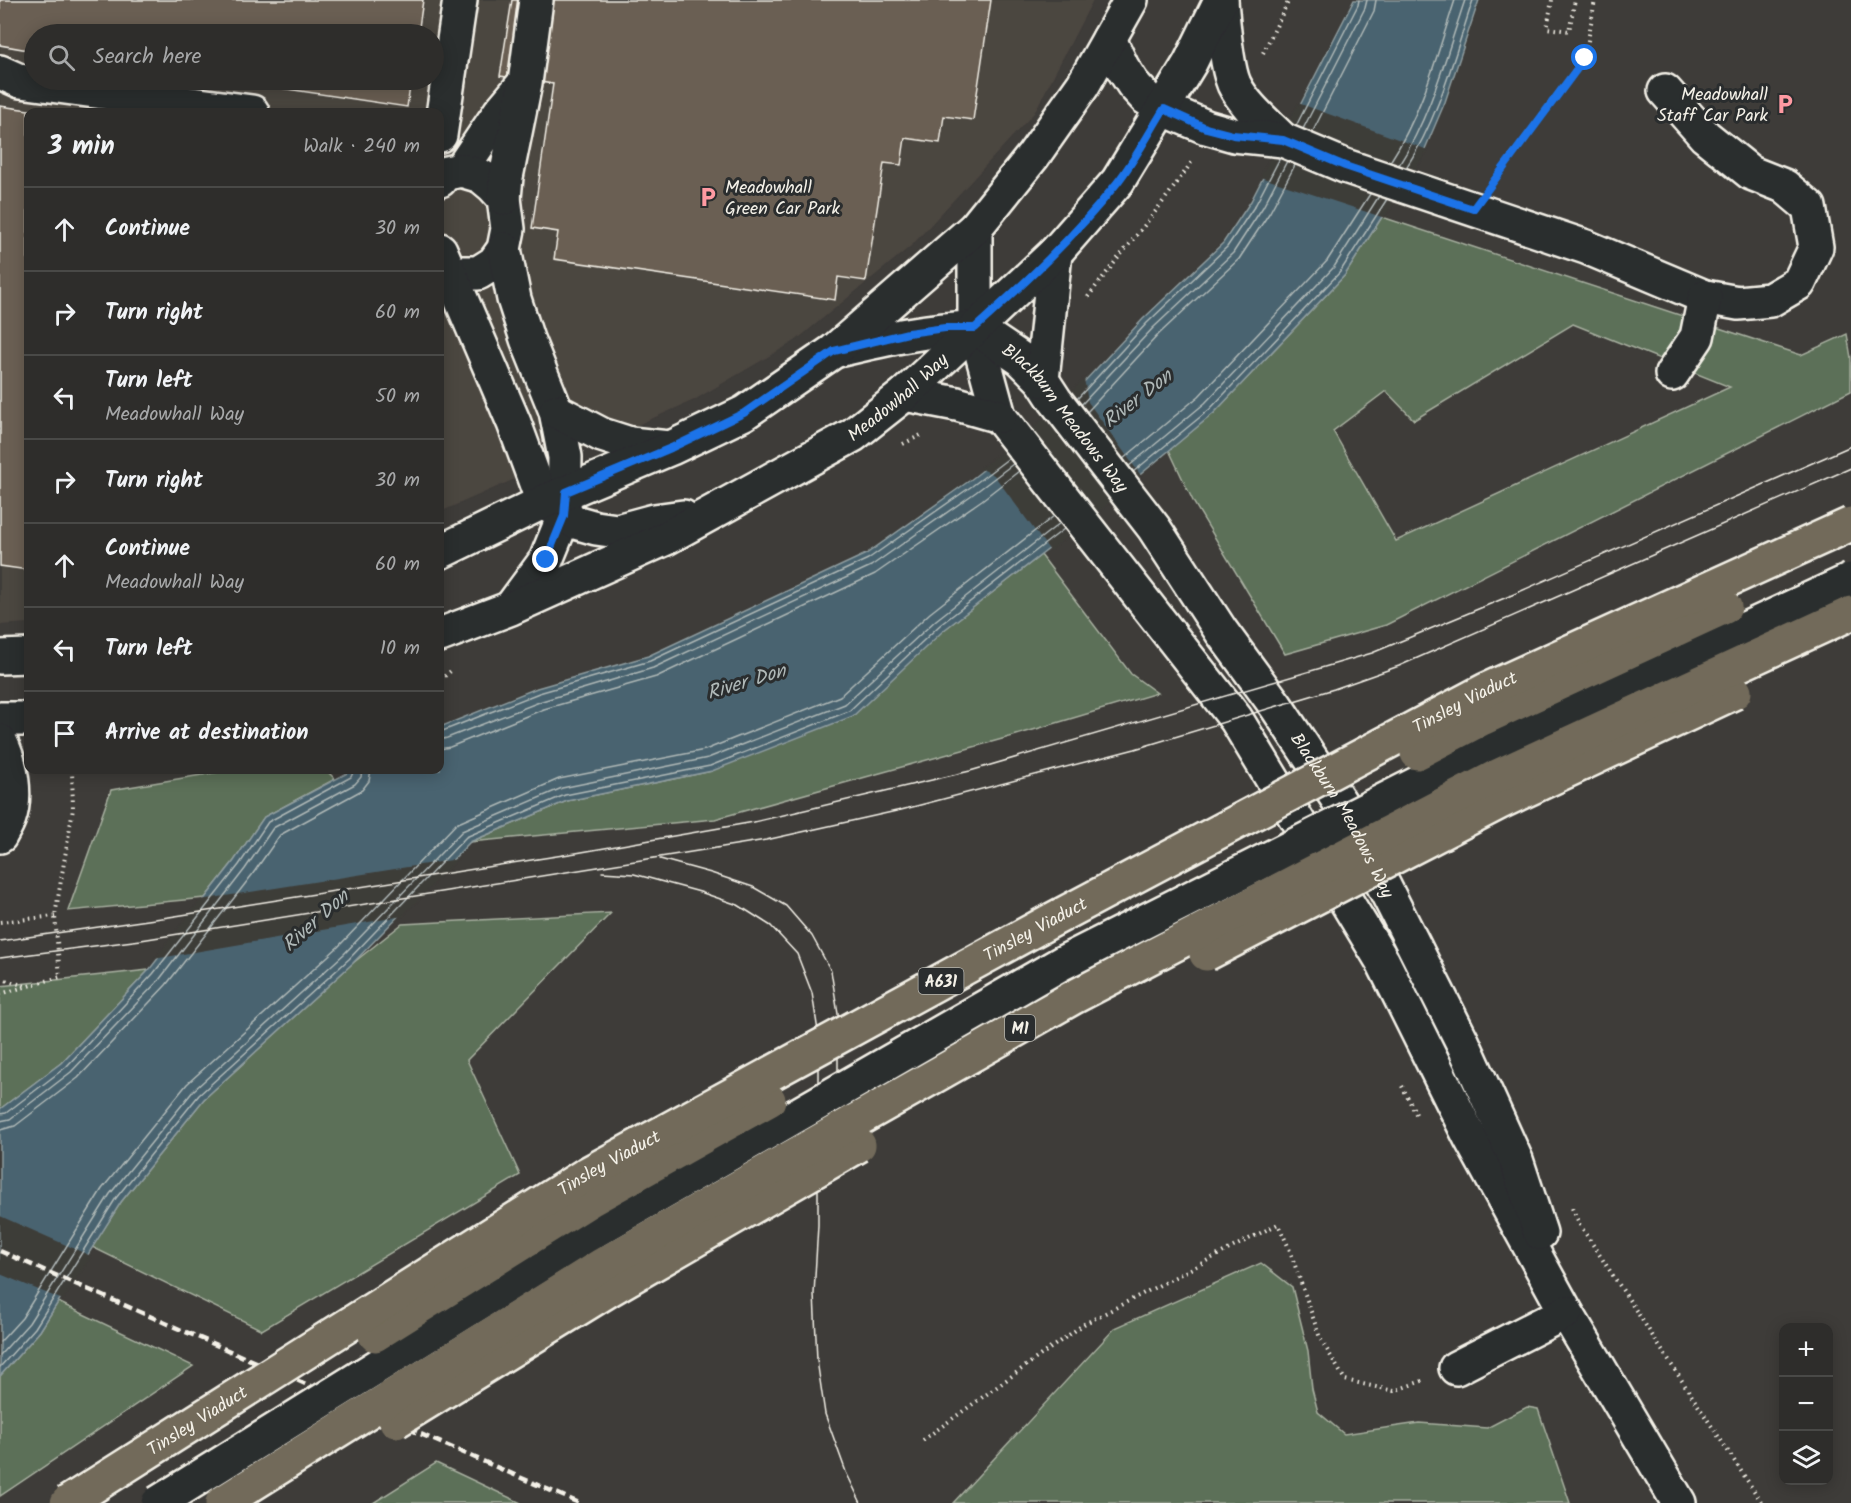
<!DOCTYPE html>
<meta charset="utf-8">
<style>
body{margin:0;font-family:Kalam,sans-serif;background:#363533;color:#f1f3f6}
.controls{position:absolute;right:18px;bottom:18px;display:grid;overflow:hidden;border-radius:12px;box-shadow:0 3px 15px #0003}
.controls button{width:54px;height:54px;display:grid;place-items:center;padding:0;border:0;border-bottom:2px solid #494947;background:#2e2d2b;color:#f1f3f6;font:30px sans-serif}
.stop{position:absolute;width:18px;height:18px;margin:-14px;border:4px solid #1a73e8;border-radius:50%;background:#fff}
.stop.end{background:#1a73e8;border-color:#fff;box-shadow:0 2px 6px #0008}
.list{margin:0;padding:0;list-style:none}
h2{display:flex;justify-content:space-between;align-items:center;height:78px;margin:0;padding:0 24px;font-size:26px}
h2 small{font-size:20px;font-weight:400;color:#a7a8a9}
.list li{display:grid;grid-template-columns:39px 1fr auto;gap:18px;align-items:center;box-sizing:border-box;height:84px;padding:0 24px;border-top:2px solid #494947}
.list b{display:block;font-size:22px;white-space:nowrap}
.list p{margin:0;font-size:20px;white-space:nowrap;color:#a7a8a9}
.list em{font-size:20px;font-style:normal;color:#a7a8a9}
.icon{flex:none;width:33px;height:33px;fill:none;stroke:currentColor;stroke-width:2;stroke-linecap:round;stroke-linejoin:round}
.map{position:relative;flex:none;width:1851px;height:1503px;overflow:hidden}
.search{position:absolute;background:#2e2d2b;box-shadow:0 3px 15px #0003;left:24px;top:24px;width:420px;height:66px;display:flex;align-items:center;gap:15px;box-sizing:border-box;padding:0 21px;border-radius:33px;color:#a7a8a9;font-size:22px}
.panel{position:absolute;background:#2e2d2b;box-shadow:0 3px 15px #0003;left:24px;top:108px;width:420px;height:666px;border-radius:12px}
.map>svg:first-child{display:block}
.built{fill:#4c4640;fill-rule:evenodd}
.green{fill:#5c6f59;stroke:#a8b0a0;stroke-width:1.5;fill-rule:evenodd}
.water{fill:#4a646f;stroke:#8e9c9f;stroke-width:1.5}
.pier{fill:#3e3c39}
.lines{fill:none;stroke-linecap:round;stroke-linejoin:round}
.shore{stroke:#b0b9b8;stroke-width:1.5}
.building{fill:#6b5f52;stroke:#f4f1e8;stroke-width:1.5}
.minor-casing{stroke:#f4f1e8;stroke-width:38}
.path{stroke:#f4f1e8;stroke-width:4;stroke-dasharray:1.5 4.5;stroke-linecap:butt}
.minor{stroke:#2a2d2e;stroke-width:33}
.tram{stroke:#f4f1e8;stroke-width:1.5}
.rail{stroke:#f4f1e8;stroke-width:4.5;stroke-dasharray:9 4.5;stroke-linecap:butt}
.minor-bridge-casing{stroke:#f4f1e8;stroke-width:38;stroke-linecap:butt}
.highway-bridge-casing{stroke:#f4f1e8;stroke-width:38;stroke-linecap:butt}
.minor-bridge{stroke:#2a2d2e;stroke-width:33}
.highway-bridge{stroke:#726b5a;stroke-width:33}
.route{stroke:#1a73e8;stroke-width:8}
.labels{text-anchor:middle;stroke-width:6;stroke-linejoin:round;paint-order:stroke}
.shield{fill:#2a2d2e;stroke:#b7b6b0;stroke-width:1.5}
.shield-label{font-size:16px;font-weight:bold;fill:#f4f1e8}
.poi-label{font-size:18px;fill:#f4f1e8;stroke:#2a2d2e;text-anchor:end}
.street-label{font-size:18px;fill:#f4f1e8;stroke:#2a2d2e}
.water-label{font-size:20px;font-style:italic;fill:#b0b9b8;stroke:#2a2d2e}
</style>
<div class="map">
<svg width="1851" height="1503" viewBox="0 0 1851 1503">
<rect width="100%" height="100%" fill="#3e3c39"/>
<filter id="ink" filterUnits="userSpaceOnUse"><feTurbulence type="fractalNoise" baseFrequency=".0167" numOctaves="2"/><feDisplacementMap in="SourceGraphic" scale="12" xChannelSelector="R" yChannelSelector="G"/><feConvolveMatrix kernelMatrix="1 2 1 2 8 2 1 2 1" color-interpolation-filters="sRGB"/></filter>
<g filter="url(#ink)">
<path class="built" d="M0,0H1093L1034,113L912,245L795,341L694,400L440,512V112H28V623L0,625ZM34,34H434V80H34Z"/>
<path class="green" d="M1382,217L1801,355L1847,334L1851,358V391L1386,625L1285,654L1194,503L1169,450L1214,413L1345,275ZM1573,324L1730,387L1396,541L1333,431L1386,391L1414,420Z
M1041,555L1131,674L1157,693L1013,736L715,819L470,842L567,801L712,771L944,630Z
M232,770H326L335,779L264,817L234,861L205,898L68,911L111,790Z
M611,913L467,1060L520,1175L262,1330L92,1247L121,1202L204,1099L353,963L402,924Z
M149,970L61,1063L0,1109V986Z
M1261,1263L1292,1287L1308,1351L1312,1389L1318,1412L1344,1434L1419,1423L1487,1428L1527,1407L1538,1409L1570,1503H953L1115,1328Z
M58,1302L193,1366L0,1496V1376L40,1331Z
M436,1463L521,1503H373Z"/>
<path class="water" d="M1354,0H1479L1445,102L1425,149L1345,275L1214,413L1081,524L944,630L853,716L712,771L567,801L470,842L353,963L204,1099L121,1202L40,1331L0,1376V1109L61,1063L149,970L234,861L264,817L353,770H440V727L537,688L648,656L866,554L969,481L1052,416L1143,319L1223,243L1251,201Z"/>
<path class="pier" d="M1298,103L1428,150L1385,218L1260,177Z
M1084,378L1088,402L1142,477L1050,551L994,475L980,468L1050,414Z
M458,859L403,916L154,959L200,900Z
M0,1216L91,1256L63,1300L0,1274Z"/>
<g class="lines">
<path class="shore" d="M1296,126L1358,5L1359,0
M1303,129L1365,8L1367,0
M1312,133L1374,11L1376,0
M1390,162C1422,113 1437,55 1455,0
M1399,165C1431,115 1446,56 1465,0
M1406,168C1439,117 1454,57 1473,0
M1077,399L1147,323L1227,247L1256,204L1280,158
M1081,405L1153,328L1233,253L1263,207L1287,161
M1087,412L1159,334L1239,259L1270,212L1295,165
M1123,459L1199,396L1327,261L1370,194
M1129,466L1205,403L1334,267L1379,196
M1133,472L1210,409L1340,272L1387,199
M440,732L539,693L650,661L868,559L972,486L1009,458
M440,740L447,738L542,701L653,668L871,566L976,492L1013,464
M440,749L450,747L544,709L656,677L875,574L982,500L1019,471
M0,1114L6,1113L66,1067L153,974L239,865L268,822L351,777L354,770
M0,1121L10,1119L71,1072L159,980L245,869L273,828L355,784L361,777L362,770
M0,1130L15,1126L78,1078L166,985L252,875L280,835L362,790L369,781L371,770
M0,1342L22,1318L102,1189L187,1084L338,947L456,824L559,779L705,750L840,696L930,613L1054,516
M0,1355L29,1323L110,1194L194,1090L344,954L462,831L562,788L708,758L845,704L936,620L1060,523
M0,1367L35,1328L116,1198L199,1095L349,959L466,837L565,795L710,766L849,711L940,625L1064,529"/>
</g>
<path class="building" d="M0,0H423L418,34H34V51L0,45Z
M512,0H991L973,120L944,116L940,143L905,138L901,165L884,163L866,281L838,277L835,300L554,259L558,232L532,228L553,84L500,76Z
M227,80H411L407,107Z
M0,106L43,112H28V570L0,566Z
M0,106L43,112H28V570L0,566Z"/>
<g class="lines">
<g class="minor-casing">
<g id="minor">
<path d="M1221,1C1223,22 1226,65 1234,84C1244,105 1266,123 1283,140"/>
<path d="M1109,39L1122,67L1133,84L1146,98L1164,109L1206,127L1234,135L1283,140L1345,166L1586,247L1705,297L1738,303L1770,300L1799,283L1816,247L1809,207L1784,186L1751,173L1705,136L1665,91"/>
<path d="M0,72L20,81L252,112"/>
<path d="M440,135L460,0"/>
<path d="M461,170L500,112L522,86"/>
<path d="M440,180L442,174L461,170L481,176L493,186L504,198L508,229L504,249L494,263L478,273H449L440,278"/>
<path d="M504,198L506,177L525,83L536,0"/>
<path d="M975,228V328L999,416L1236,719L1383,962L1470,1137L1566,1312L1679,1503"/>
<path d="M504,249L514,299L527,339L556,411L565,457L564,516L546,560L512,606"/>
<path d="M440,250L514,423L543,502L575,522L596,528L617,531L654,521L683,517"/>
<path id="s1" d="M975,328L1021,359L1042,380L1055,400L1154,528L1221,631L1276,706L1347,813L1463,1043L1516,1160L1540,1233"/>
<path d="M838,350C885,339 927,329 975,328"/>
<path d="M1672,374L1697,337L1705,297"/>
<path d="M1042,380L1055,253"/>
<path d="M905,394L957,404L999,416"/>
<path d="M556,411L602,435L630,444L669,448"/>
<path d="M440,552L543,502L671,448L744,413L834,351L975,228L1033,156L1083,85L1131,0"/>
<path id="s2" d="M440,635L511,608L664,539L853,435L905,394L1055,253L1118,181L1190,63L1221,0"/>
<path d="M0,657L28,656"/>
<path d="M0,719H28"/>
<path d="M0,741C11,763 17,795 9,818C7,824 3,830 0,836"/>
<path d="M1456,1368L1566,1312"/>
</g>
</g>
<path class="path" d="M1552,0L1547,28L1569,31L1575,0
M1263,53L1289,0
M1495,179L1585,58L1595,0
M1088,297C1122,251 1161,208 1193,160
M903,444L923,434
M440,680L452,670
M0,922L55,916
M0,980H5L26,986
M0,994L60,977L55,916L73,809L72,770
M1402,1086L1417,1116
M1572,1208L1580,1225L1762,1503
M923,1440L1084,1324L1278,1224L1289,1248L1320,1338L1345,1380L1394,1391L1425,1380"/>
<use href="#minor" class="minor"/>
<path class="tram" d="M660,859L711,873L753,887L786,906L812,936L831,971L838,1014V1100L824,1186
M602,872L634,874L700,892L738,905L771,926L797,954L812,993L818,1031V1225L814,1294L817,1360L825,1414L846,1472L861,1503
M0,941L169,917L576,853L754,822L970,771L1372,653L1512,595L1851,446
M0,958L141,940L766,840L901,810L1135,749L1334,689L1399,666L1851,468"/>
<path class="rail" d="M0,1251L579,1503"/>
<g class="minor-bridge-casing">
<path id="minor-bridge" d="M158,1503L595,1231L1062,963L1494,745L1851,580"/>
</g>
<g class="highway-bridge-casing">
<g id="highway-bridge">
<path d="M1417,753L1482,719L1725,607"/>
<path d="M1206,954L1498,803L1735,692"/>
<path d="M375,1335L592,1199L769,1100"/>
<path d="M396,1421L610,1289L859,1145"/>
<path id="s3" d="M67,1503L587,1174L1054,919L1486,690L1851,524"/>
<path d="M222,1503L603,1264L1072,998L1495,777L1851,613"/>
</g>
</g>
<use href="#minor-bridge" class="minor-bridge"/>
<use href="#highway-bridge" class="highway-bridge"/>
</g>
</g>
<g class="lines" filter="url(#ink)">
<path class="route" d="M546,560L564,516L566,492L671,448L744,413L834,351L908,333L945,328H975C1025,283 1075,236 1117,183C1135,160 1149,133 1164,109L1206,128L1233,135L1283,140L1345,166L1473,209L1585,58"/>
</g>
<defs>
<g id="parking-bare" transform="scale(1.62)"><path d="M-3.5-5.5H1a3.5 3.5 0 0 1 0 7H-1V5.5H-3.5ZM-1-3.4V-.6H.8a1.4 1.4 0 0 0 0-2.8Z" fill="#ff9aa2" stroke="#2a2d2e" stroke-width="2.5" paint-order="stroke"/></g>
</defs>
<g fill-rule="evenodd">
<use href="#parking-bare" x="1785" y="104"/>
<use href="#parking-bare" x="708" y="197"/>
</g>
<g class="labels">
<g class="shield">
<rect x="918.5" y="968" width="45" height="26" rx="4.5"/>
<rect x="1005" y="1015" width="30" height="26" rx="4.5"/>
</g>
<g class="shield-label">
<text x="941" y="987">A631</text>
<text x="1020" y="1034">M1</text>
</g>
<g class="poi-label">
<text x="1768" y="100">Meadowhall<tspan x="1768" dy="21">Staff Car Park</tspan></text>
<text x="725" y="193" text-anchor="start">Meadowhall<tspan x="725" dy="21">Green Car Park</tspan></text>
</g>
<g class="street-label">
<text dy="6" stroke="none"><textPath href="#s2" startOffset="518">Meadowhall Way</textPath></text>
<text dy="6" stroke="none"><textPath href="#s1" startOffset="129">Blackburn Meadows Way</textPath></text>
<text dy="6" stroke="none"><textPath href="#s3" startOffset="1612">Tinsley Viaduct</textPath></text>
<text dy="6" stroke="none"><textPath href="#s1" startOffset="615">Blackburn Meadows Way</textPath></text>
<text dy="6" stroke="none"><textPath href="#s3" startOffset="1126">Tinsley Viaduct</textPath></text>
<text dy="6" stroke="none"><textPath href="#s3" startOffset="640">Tinsley Viaduct</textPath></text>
<text dy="6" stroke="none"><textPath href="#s3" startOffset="154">Tinsley Viaduct</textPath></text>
</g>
<g class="water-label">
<text transform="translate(1137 398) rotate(-38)" y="7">River Don</text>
<text transform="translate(746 681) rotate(-17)" y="7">River Don</text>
<text transform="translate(315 920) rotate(-42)" y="7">River Don</text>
</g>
</g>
</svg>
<div class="controls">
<button>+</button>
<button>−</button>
<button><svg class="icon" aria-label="layers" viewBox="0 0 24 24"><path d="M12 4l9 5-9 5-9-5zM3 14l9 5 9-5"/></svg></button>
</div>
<div class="stop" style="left:1585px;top:58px"></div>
<div class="stop end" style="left:546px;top:560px"></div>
<div class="search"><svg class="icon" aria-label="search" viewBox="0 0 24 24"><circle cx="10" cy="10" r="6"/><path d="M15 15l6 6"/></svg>Search here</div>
<section class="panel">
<h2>3 min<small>Walk · 240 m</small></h2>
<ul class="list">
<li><svg class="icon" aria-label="ahead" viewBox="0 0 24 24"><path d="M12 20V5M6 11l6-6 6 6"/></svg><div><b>Continue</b></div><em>30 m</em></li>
<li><svg class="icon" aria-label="right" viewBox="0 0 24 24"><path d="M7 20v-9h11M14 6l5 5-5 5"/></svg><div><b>Turn right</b></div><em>60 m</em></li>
<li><svg class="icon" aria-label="left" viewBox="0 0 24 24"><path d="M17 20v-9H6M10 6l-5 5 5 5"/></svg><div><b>Turn left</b><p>Meadowhall Way</p></div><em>50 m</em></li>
<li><svg class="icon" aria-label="right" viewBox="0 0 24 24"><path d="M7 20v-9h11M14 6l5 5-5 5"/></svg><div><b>Turn right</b></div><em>30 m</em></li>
<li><svg class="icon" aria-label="ahead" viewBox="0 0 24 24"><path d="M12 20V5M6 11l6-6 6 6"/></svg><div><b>Continue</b><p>Meadowhall Way</p></div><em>60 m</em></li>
<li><svg class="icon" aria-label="left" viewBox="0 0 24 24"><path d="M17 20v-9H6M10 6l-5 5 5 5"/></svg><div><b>Turn left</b></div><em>10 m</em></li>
<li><svg class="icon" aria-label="arrive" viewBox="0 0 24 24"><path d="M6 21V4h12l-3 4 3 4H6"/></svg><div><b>Arrive at destination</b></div></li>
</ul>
</section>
</div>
